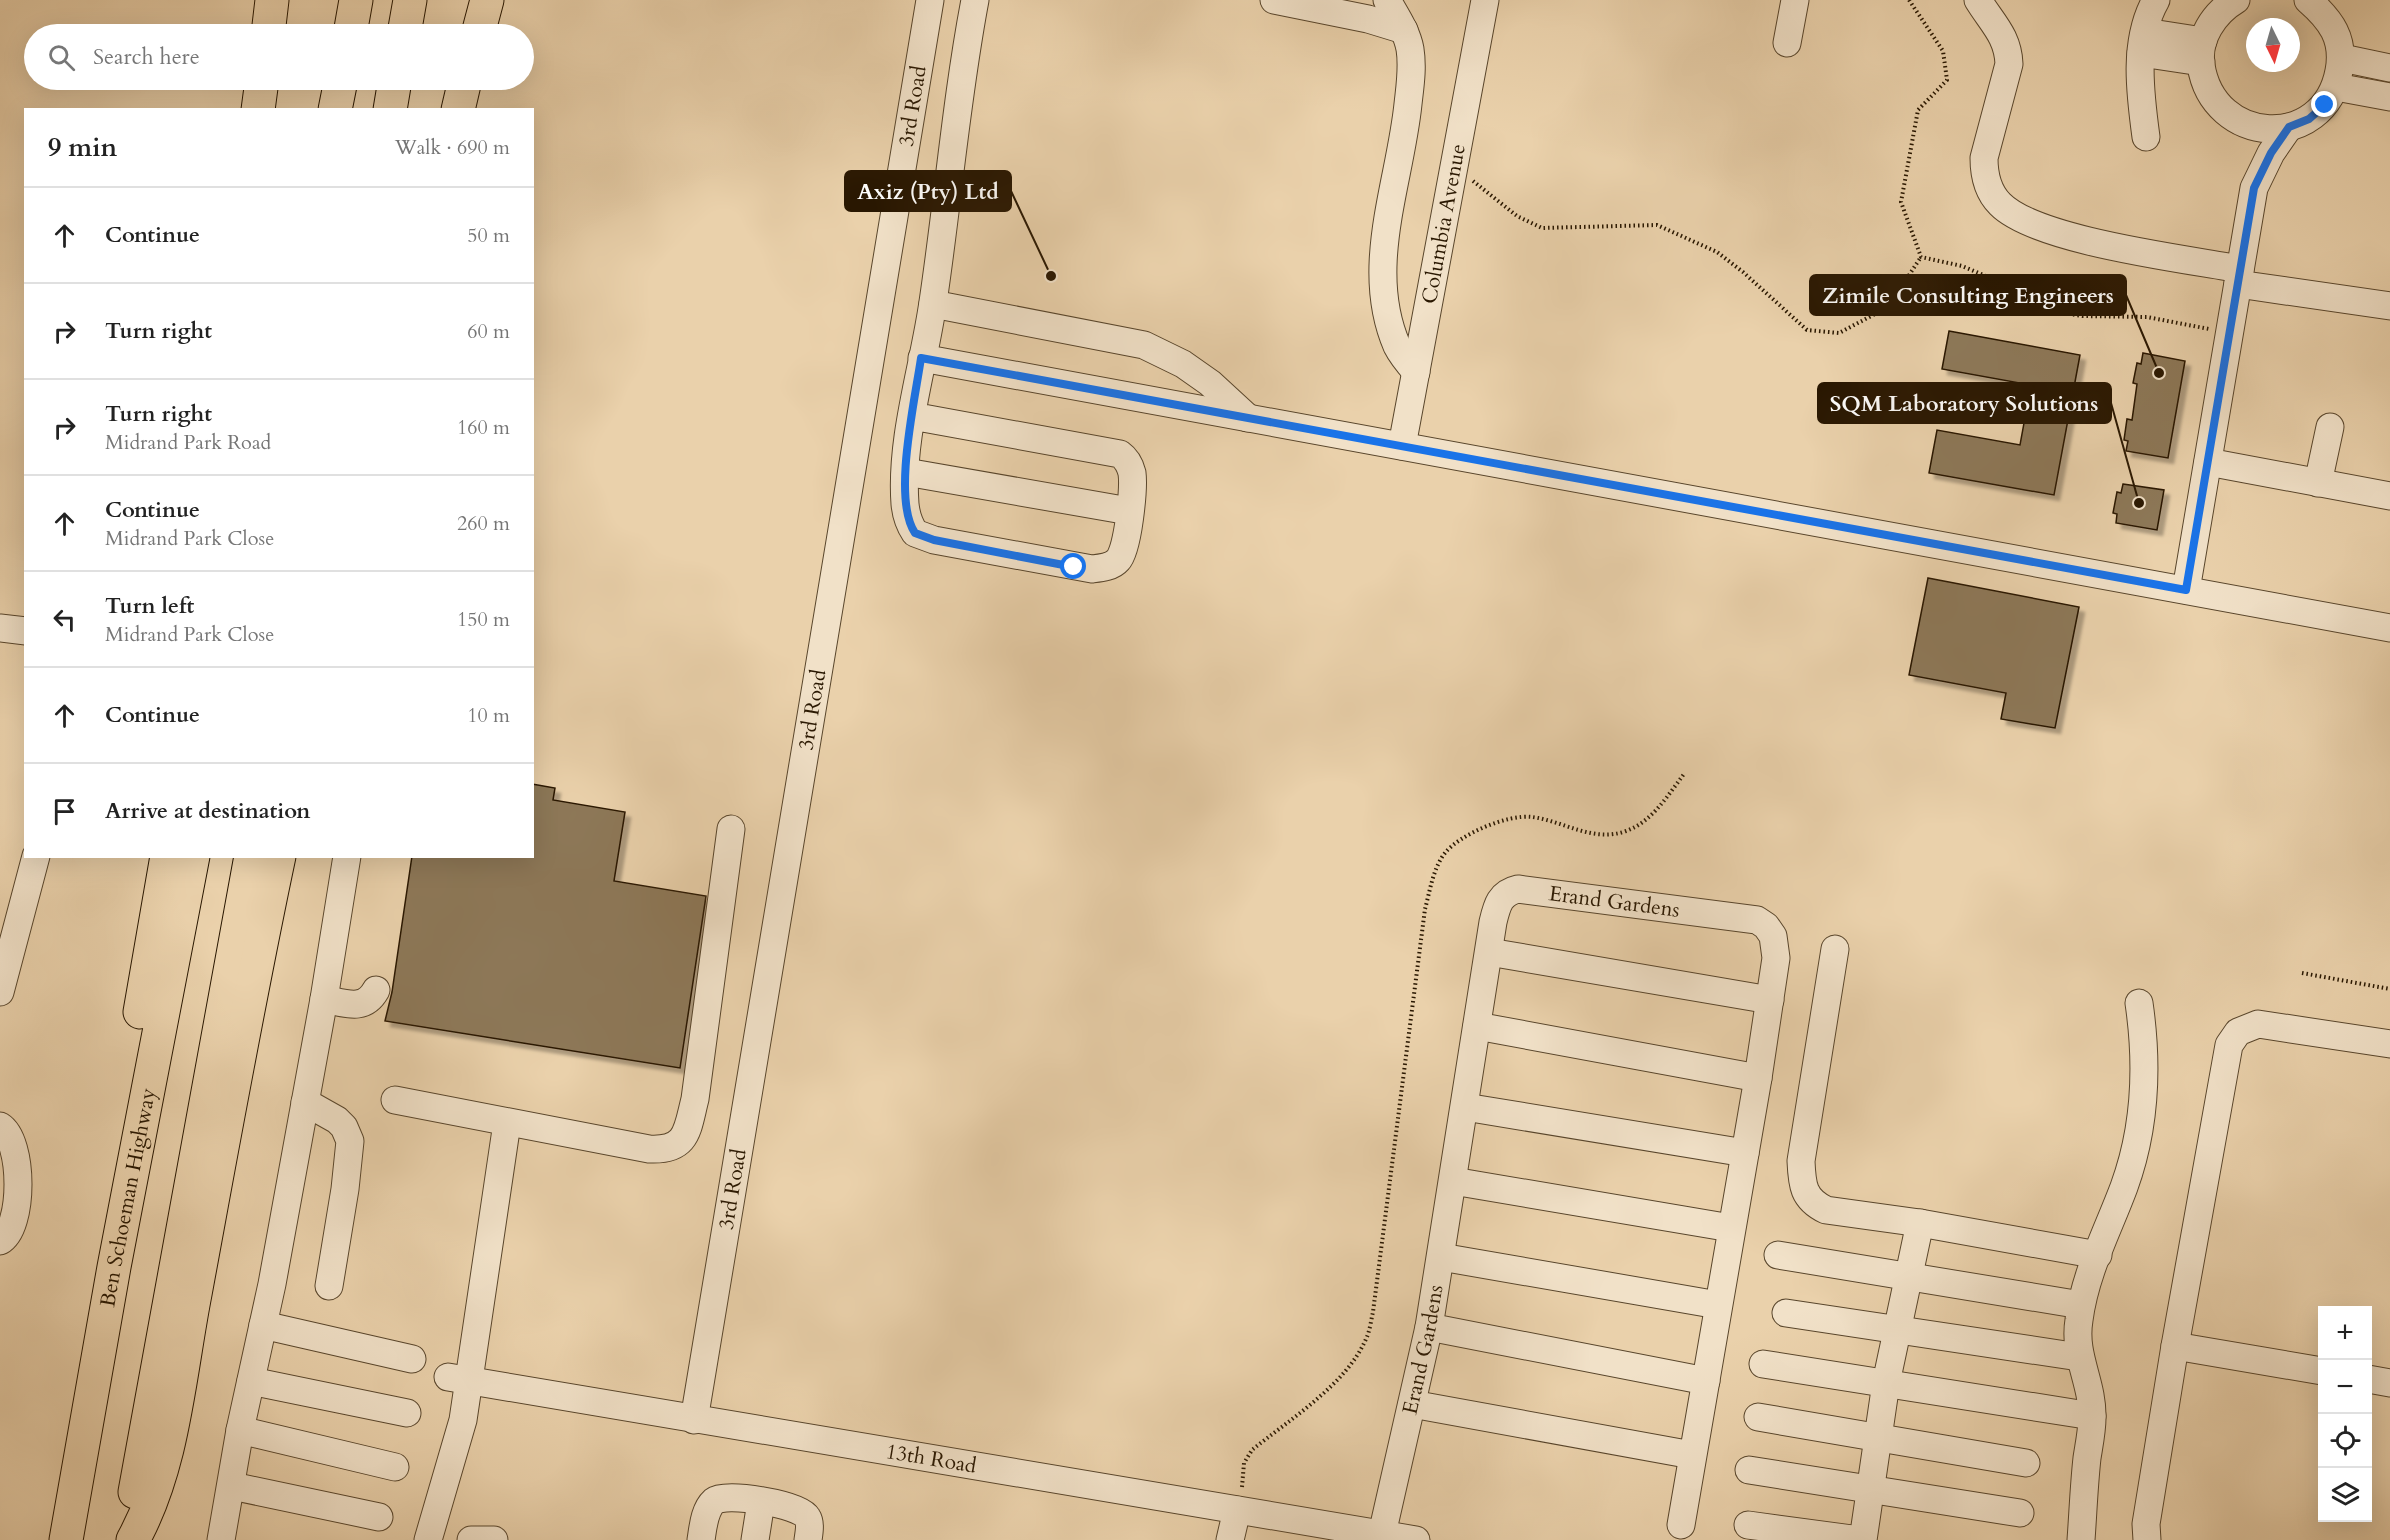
<!DOCTYPE html>
<meta charset="utf-8">
<style>
body{margin:0;font-family:Cardo,serif;background:#f2f2f2;color:#222}
.controls{position:absolute;right:18px;bottom:18px;display:grid;overflow:hidden;border-radius:0px;box-shadow:0 6px 24px #0002}
.controls button{width:54px;height:54px;display:grid;place-items:center;padding:0;border:0;border-bottom:2px solid #e0e0e0;background:#fff;color:#222;font:30px sans-serif}
.compass{position:absolute;left:2246px;top:18px;width:54px;height:54px;border-radius:50%;background:#fff;box-shadow:0 6px 24px #0002;rotate:175deg}
.stop{position:absolute;width:18px;height:18px;margin:-14px;border:4px solid #1a73e8;border-radius:50%;background:#fff}
.stop.end{background:#1a73e8;border-color:#fff;box-shadow:0 2px 6px #0008}
.list{margin:0;padding:0;list-style:none}
h2{display:flex;justify-content:space-between;align-items:center;height:78px;margin:0;padding:0 24px;font-size:26px}
h2 small{font-size:20px;font-weight:400;color:#767676}
.list li{display:grid;grid-template-columns:39px 1fr auto;gap:18px;align-items:center;box-sizing:border-box;height:96px;padding:0 24px;border-top:2px solid #e0e0e0}
.list b{display:block;font-size:22px;white-space:nowrap}
.list p{margin:0;font-size:20px;white-space:nowrap;color:#767676}
.list em{font-size:20px;font-style:normal;color:#767676}
.icon{flex:none;width:33px;height:33px;fill:none;stroke:currentColor;stroke-width:2;stroke-linecap:round;stroke-linejoin:round}
.map{position:relative;flex:none;width:2390px;height:1540px;overflow:hidden}
.search{position:absolute;background:#fff;box-shadow:0 6px 24px #0002;left:24px;top:24px;width:510px;height:66px;display:flex;align-items:center;gap:15px;box-sizing:border-box;padding:0 21px;border-radius:33px;color:#767676;font-size:22px}
.panel{position:absolute;background:#fff;box-shadow:0 6px 24px #0002;left:24px;top:108px;width:510px;height:750px;border-radius:0px}
.map>svg:first-child{display:block}
.building{fill:#8d7859;stroke:#291701;stroke-width:1.5;filter:url(#shadow)}
.lines{fill:none;stroke-linecap:round;stroke-linejoin:round}
.minor-casing{stroke:#59462c;stroke-width:29}
.highway-casing{stroke:#291701;stroke-width:35}
.path{stroke:#291701;stroke-width:4;stroke-dasharray:1.5 3;stroke-linecap:butt}
.minor{stroke:#f1e1c8;stroke-width:27}
.highway{stroke:#ead1ab;stroke-width:33}
.route{stroke:#1a73e8;stroke-width:8}
.labels{text-anchor:middle;stroke-width:6;stroke-linejoin:round;paint-order:stroke}
.street-label{font-size:21px;fill:#291701;stroke:#f1e1c8}
.leader{fill:none;stroke:#291701;stroke-width:2}
.callout-dot{fill:#291701;stroke:#f1e1c8;stroke-width:2}
.callout{fill:#291701;stroke:#291701;stroke-width:2}
.callout-label{font-size:22px;text-anchor:middle;font-weight:bold;fill:#fff}
</style>
<div class="map">
<svg width="2390" height="1540" viewBox="0 0 2390 1540">
<defs>
<filter id="shadow"><feDropShadow dx="5.5" dy="5.5" stdDeviation="1.5" flood-color="#0004"/></filter>
</defs>
<rect width="100%" height="100%" fill="#ead1ab"/>
<filter id="stains"><feTurbulence type="fractalNoise" baseFrequency=".00333" numOctaves="4"/><feColorMatrix values="0 0 0 0 .2 0 0 0 0 .09 0 0 0 0 .02 0 0 0 .5 -.17"/></filter>
<radialGradient id="worn" r=".72"><stop offset=".6" stop-color="#630" stop-opacity="0"/><stop offset="1" stop-color="#630" stop-opacity=".3"/></radialGradient>
<path class="building" d="M1949,331L2080,355L2054,495L1929,473L1937,430L2020,445L2031,385L1942,369Z
M2143,353L2185,361L2168,458L2126,451L2128,441L2124,440L2127,419L2132,420L2137,384L2133,383L2137,363L2141,364Z
M2123,484L2164,490L2157,530L2116,523L2117,514L2113,513L2117,492L2121,493Z
M1928,578L2079,607L2055,728L2001,719L2006,693L1909,675Z
M532,784L555,788L553,800L625,812L614,881L706,896L680,1068L385,1021L392,992L412,856H532Z"/>
<g class="lines">
<g class="minor-casing">
<g id="minor">
<path d="M1274,0L1368,19L1404,30"/>
<path d="M1387,0C1396,16 1407,32 1410,49C1413,68 1410,86 1408,104C1400,183 1363,268 1397,346C1402,356 1409,364 1416,372"/>
<path d="M1978,0C1992,23 2008,36 2009,64L1984,158C1984,175 1987,191 2000,204C2036,241 2186,259 2240,269"/>
<path d="M2236,0C2214,13 2197,39 2201,65C2213,146 2324,152 2339,71C2345,39 2331,20 2308,0"/>
<path d="M2145,32L2203,41"/>
<path d="M1787,43L1795,0"/>
<path d="M2141,53L2201,62"/>
<path d="M2342,58L2390,68"/>
<path d="M2336,87L2390,97"/>
<path d="M2146,137C2140,93 2133,40 2156,0"/>
<path d="M2238,284L2390,306"/>
<path d="M933,304L1144,345L1183,364L1210,383L1248,418"/>
<path d="M922,358L2390,628"/>
<path d="M912,416L1120,454C1127,459 1130,465 1132,473C1134,488 1128,550 1118,560C1112,567 1101,568 1092,569L934,540L915,533C909,524 906,515 905,504C900,438 924,366 933,302C948,201 956,100 975,0"/>
<path id="s1" d="M1402,446L1485,0"/>
<path d="M2208,462L2390,496"/>
<path d="M906,472L1129,511"/>
<path d="M2318,483L2330,427"/>
<path d="M2186,590L2254,188L2271,153L2289,127"/>
<path d="M0,628L26,631"/>
<path d="M1835,949L1801,1161C1802,1185 1803,1199 1826,1210L1920,1223L2098,1255"/>
<path d="M1489,952L1770,1000"/>
<path d="M0,992L36,856"/>
<path d="M324,999C345,1003 364,1012 376,990"/>
<path d="M1477,1026L1758,1078"/>
<path d="M395,1100L649,1149C688,1151 687,1130 695,1099L731,829"/>
<path d="M305,1102L337,1120L344,1127L350,1141L345,1189L329,1286"/>
<path d="M1465,1107L1745,1153"/>
<path d="M0,1126C24,1141 24,1228 0,1241"/>
<path d="M1453,1181L1731,1228"/>
<path d="M1778,1255L2081,1305"/>
<path d="M1441,1257L1718,1305"/>
<path d="M1786,1313L2079,1357"/>
<path d="M263,1325L412,1359"/>
<path d="M1429,1327L1706,1381"/>
<path d="M2175,1346L2322,1371"/>
<path d="M1763,1364L2092,1416"/>
<path id="s2" d="M448,1377L1416,1540"/>
<path d="M2368,1379L2390,1383"/>
<path d="M251,1381L407,1413"/>
<path d="M1412,1404L1692,1455"/>
<path d="M1758,1417L2026,1463"/>
<path id="s3" d="M694,1420L930,0"/>
<path d="M240,1430L395,1467"/>
<path d="M1749,1470L2020,1513"/>
<path d="M232,1486L379,1517"/>
<path d="M1748,1525L1860,1540"/>
<path id="s4" d="M1382,1534L1429,1327L1493,922C1497,905 1500,893 1518,889L1757,920L1766,926L1773,936L1776,958L1758,1078L1681,1525"/>
<path d="M221,1540L240,1430L272,1284L324,999L347,856"/>
<path d="M428,1540L463,1420L507,1123"/>
<path d="M471,1540H494"/>
<path d="M701,1540C703,1528 704,1510 714,1501C725,1492 800,1504 807,1517C811,1523 809,1533 808,1540"/>
<path d="M755,1540L761,1502"/>
<path d="M1230,1540L1237,1510"/>
<path d="M1863,1540L1886,1383L1920,1223"/>
<path d="M2081,1540C2083,1513 2084,1485 2087,1458C2089,1445 2092,1431 2092,1418C2093,1382 2073,1356 2079,1320C2085,1273 2108,1230 2124,1187C2146,1127 2148,1065 2139,1003"/>
<path d="M2147,1540L2146,1524L2175,1346L2229,1045L2238,1032L2258,1024L2390,1044"/>
</g>
</g>
<g class="highway-casing">
<g id="highway">
<path d="M268,34L272,0"/>
<path d="M350,34L356,0"/>
<path d="M404,34L410,0"/>
<path d="M478,34L487,0"/>
<path d="M258,110L262,80"/>
<path d="M335,110L341,80"/>
<path d="M390,110L395,80"/>
<path d="M458,110L465,80"/>
<path d="M140,1012L167,856"/>
<path d="M135,1492L251,856"/>
<path id="s5" d="M66,1540L114,1267L193,856"/>
<path d="M133,1540C174,1466 179,1376 195,1294C222,1148 248,1002 279,856"/>
</g>
</g>
<path class="path" d="M1909,0L1943,51L1947,80L1918,110L1901,202L1921,257L1962,266L1993,279L2033,308L2082,316L2147,317L2209,329
M1473,181L1517,216L1542,228L1657,225L1717,252L1743,272L1807,330L1839,333L1875,314L1896,295L1921,257
M2302,973L2390,989
M1242,1487L1244,1463L1252,1450C1290,1419 1346,1385 1366,1339C1370,1331 1371,1320 1373,1312L1425,909C1430,891 1433,868 1445,853C1460,834 1508,814 1532,817C1564,821 1593,843 1626,831C1652,822 1668,795 1684,774"/>
<use href="#minor" class="minor"/>
<use href="#highway" class="highway"/>
</g>
<g class="lines">
<path class="route" d="M1074,567L934,540L915,533C892,499 915,400 921,358L2186,590L2254,188L2271,153L2289,127L2309,119L2325,105"/>
</g>
<g class="labels">
<g class="street-label">
<text dy="7" stroke="none"><textPath href="#s3" startOffset="1332">3rd Road</textPath></text>
<text dy="7" stroke="none"><textPath href="#s1" startOffset="226">Columbia Avenue</textPath></text>
<text dy="7" stroke="none"><textPath href="#s3" startOffset="720">3rd Road</textPath></text>
<text dy="7" stroke="none"><textPath href="#s4" startOffset="764">Erand Gardens</textPath></text>
<text dy="7" stroke="none"><textPath href="#s3" startOffset="234">3rd Road</textPath></text>
<text dy="7" stroke="none"><textPath href="#s5" startOffset="348">Ben Schoeman Highway</textPath></text>
<text dy="7" stroke="none"><textPath href="#s4" startOffset="189">Erand Gardens</textPath></text>
<text dy="7" stroke="none"><textPath href="#s2" startOffset="490">13th Road</textPath></text>
</g>
</g>
<path class="leader" d="M1051 276L1011 191M2159 373L2126 295M2139 503L2111 403"/>
<g class="callout-dot">
<circle cx="1051" cy="276" r="6"/>
<circle cx="2159" cy="373" r="6"/>
<circle cx="2139" cy="503" r="6"/>
</g>
<g class="callout">
<rect x="845" y="171" width="166" height="40" rx="6"/>
<rect x="1810" y="275" width="316" height="40" rx="6"/>
<rect x="1818" y="383" width="293" height="40" rx="6"/>
</g>
<g class="callout-label">
<text x="928" y="199">Axiz (Pty) Ltd</text>
<text x="1968" y="303">Zimile Consulting Engineers</text>
<text x="1964" y="411">SQM Laboratory Solutions</text>
</g>
<rect width="100%" height="100%" filter="url(#stains)"/>
<rect width="100%" height="100%" fill="url(#worn)"/>
</svg>
<div class="controls">
<button>+</button>
<button>−</button>
<button><svg class="icon" aria-label="locate" viewBox="0 0 24 24"><circle cx="12" cy="12" r="6"/><path d="M12 2v4M12 18v4M2 12h4M18 12h4"/></svg></button>
<button><svg class="icon" aria-label="layers" viewBox="0 0 24 24"><path d="M12 4l9 5-9 5-9-5zM3 14l9 5 9-5"/></svg></button>
</div>
<svg class="compass" viewBox="-18 -18 36 36"><path d="M0-13l5 13h-10z" fill="#e53935"/><path d="M0 13l5-13h-10z" fill="#767676"/></svg>
<div class="stop" style="left:1074px;top:567px"></div>
<div class="stop end" style="left:2325px;top:105px"></div>
<div class="search"><svg class="icon" aria-label="search" viewBox="0 0 24 24"><circle cx="10" cy="10" r="6"/><path d="M15 15l6 6"/></svg>Search here</div>
<section class="panel">
<h2>9 min<small>Walk · 690 m</small></h2>
<ul class="list">
<li><svg class="icon" aria-label="ahead" viewBox="0 0 24 24"><path d="M12 20V5M6 11l6-6 6 6"/></svg><div><b>Continue</b></div><em>50 m</em></li>
<li><svg class="icon" aria-label="right" viewBox="0 0 24 24"><path d="M7 20v-9h11M14 6l5 5-5 5"/></svg><div><b>Turn right</b></div><em>60 m</em></li>
<li><svg class="icon" aria-label="right" viewBox="0 0 24 24"><path d="M7 20v-9h11M14 6l5 5-5 5"/></svg><div><b>Turn right</b><p>Midrand Park Road</p></div><em>160 m</em></li>
<li><svg class="icon" aria-label="ahead" viewBox="0 0 24 24"><path d="M12 20V5M6 11l6-6 6 6"/></svg><div><b>Continue</b><p>Midrand Park Close</p></div><em>260 m</em></li>
<li><svg class="icon" aria-label="left" viewBox="0 0 24 24"><path d="M17 20v-9H6M10 6l-5 5 5 5"/></svg><div><b>Turn left</b><p>Midrand Park Close</p></div><em>150 m</em></li>
<li><svg class="icon" aria-label="ahead" viewBox="0 0 24 24"><path d="M12 20V5M6 11l6-6 6 6"/></svg><div><b>Continue</b></div><em>10 m</em></li>
<li><svg class="icon" aria-label="arrive" viewBox="0 0 24 24"><path d="M6 21V4h12l-3 4 3 4H6"/></svg><div><b>Arrive at destination</b></div></li>
</ul>
</section>
</div>
